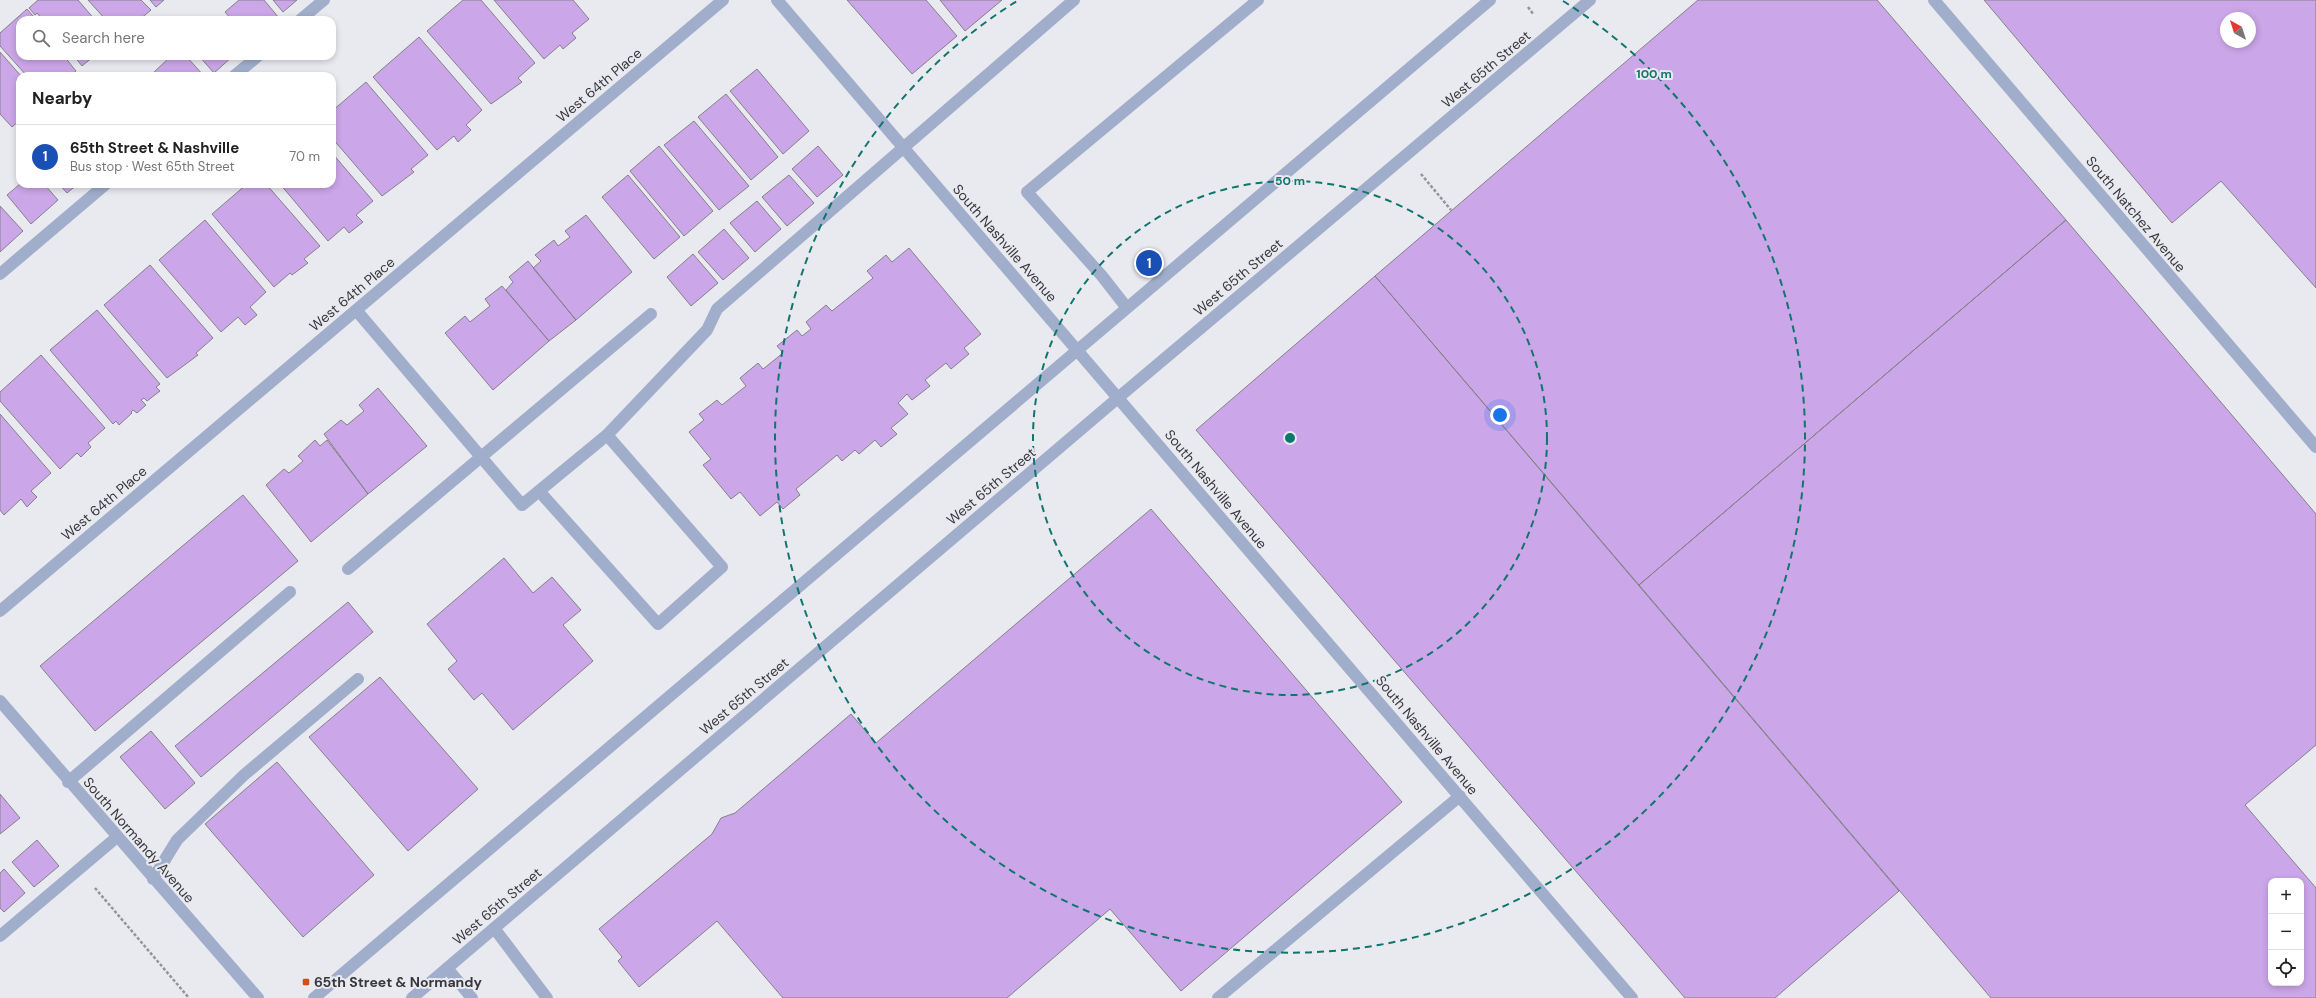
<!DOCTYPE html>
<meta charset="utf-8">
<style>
body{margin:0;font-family:"DM Sans",sans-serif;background:#f6f6f6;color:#222}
.controls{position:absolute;right:12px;bottom:12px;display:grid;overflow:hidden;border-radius:8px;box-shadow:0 2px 6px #0003}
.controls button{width:36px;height:36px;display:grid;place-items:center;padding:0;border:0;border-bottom:1px solid #e0e0e0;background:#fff;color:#222;font:20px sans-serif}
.compass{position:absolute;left:2220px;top:12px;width:36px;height:36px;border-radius:50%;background:#fff;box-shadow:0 2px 6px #0003;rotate:321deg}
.you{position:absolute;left:1500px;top:415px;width:14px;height:14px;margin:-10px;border:3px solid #fff;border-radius:50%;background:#1a73e8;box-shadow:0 0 0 6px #1a73e833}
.badge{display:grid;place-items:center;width:26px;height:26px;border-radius:50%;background:#ea580c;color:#fff;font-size:13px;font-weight:700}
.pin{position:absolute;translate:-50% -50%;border:2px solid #fff;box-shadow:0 1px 4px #0006}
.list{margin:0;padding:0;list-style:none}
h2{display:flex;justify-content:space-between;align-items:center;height:52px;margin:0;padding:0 16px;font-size:17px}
h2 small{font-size:13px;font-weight:400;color:#767676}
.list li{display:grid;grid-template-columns:26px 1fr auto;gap:12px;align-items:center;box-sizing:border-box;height:64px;padding:0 16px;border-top:1px solid #e0e0e0}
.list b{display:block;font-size:15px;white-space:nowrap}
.list p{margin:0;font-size:13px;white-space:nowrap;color:#767676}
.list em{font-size:13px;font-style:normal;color:#767676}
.icon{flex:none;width:22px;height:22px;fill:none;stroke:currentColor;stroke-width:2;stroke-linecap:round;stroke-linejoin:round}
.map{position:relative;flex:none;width:2316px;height:998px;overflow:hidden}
.search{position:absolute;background:#fff;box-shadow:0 2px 6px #0003;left:16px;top:16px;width:320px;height:44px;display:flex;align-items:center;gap:10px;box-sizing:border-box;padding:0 14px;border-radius:12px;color:#767676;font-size:15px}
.panel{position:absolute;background:#fff;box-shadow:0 2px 6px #0003;left:16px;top:72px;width:320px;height:116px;border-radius:12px}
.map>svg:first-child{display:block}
.building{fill:#cba6e8;stroke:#848187;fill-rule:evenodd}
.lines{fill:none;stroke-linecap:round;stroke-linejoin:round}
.path{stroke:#939398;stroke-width:2.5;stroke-dasharray:3 2;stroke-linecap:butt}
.minor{stroke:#a0aecb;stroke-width:12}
.ring{fill:none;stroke:#0f766e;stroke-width:2;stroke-dasharray:7 5}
.poi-dot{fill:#d34d15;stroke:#e9e9f0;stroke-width:1.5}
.labels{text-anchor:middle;stroke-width:4;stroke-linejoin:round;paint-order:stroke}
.street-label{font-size:14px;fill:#38383a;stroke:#e9e9f0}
.poi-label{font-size:14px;font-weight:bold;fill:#38383a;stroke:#e9e9f0;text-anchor:start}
.centre{fill:#0f766e;stroke:#e9e9f0;stroke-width:2}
.ring-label{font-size:12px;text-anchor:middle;font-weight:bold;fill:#0f766e;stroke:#e9e9f0;stroke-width:4;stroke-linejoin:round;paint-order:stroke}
</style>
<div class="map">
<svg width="2316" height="998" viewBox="0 0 2316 998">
<rect width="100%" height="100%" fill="#e9e9f0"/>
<path class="building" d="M38,0H78L95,20H43L37,13L35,15L29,8Z
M88,0H141L151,10L139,20H106Z
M150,0H164L156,7Z
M239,0H264L279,18L277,20H232L225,12Z
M273,0H297L283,12Z
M463,0H481L535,63L518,78L522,82L491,104L427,31Z
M494,0H573L589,19L572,33L576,38L563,49L560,45L544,59Z
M847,0H926L957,36L912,74Z
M940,0H1002L965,31Z
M1698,0H1877L2066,220L1639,585L1375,276Z
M1984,0H2316V288L2221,181L2172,223ZM2226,18H2250V42H2226Z
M27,9L34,17L32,20H20V56H64L76,71L70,76H27L0,46V33Z
M419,37L482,110L466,125L471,130L458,142L454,136L437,150L373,77Z
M0,52L21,76L20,120L12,127L0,114Z
M74,56H94L82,66Z
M171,56H186L204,76H154L152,74Z
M199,56H233L214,73Z
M757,69L809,131L783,154L730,91Z
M366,82L428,155L411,169L414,172L382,196L332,138V111Z
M726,94L778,157L751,180L698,117Z
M694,121L749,186L719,210L664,145Z
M659,146L713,211L684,236L630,171Z
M818,146L843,175L817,197L792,169Z
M332,153L373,201L356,215L363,222L349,233L344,227L328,241L280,184H332Z
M628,175L680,237L654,259L602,197Z
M789,175L814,203L787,226L762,197Z
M20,184H44L58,200L31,224L7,195Z
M59,184H78L67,193Z
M247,184H266L320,246L304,259L308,263L292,275L290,273L274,287L212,214Z
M757,201L781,229L755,252L730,223Z
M0,206L23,231L0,252Z
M586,215L632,272L576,320L533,268L541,261L535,255L554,240L558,246L570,237L565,231Z
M205,220L266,292L250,307L257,315L245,325L238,317L221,332L159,260Z
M2066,220L2316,514V745L2245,805L2316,888V998H1991L1639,585ZM2271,881H2301V983H2271Z
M724,229L749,258L723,280L698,252Z
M909,248L981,334L964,348L969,354L951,369L946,363L925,380L930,386L912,400L907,394L898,403L908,414L891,428L897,434L881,447L875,440L859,454L855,450L842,461L837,455L796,489L800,495L783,509L777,502L760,516L740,492L731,499L703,465L711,459L689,432L704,420L699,414L717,400L722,405L746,386L740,378L758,363L763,369L783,353L777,346L797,330L802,336L811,329L806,322L826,305L832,311L873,278L867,271L886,255L892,262Z
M693,254L718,283L691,306L667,277Z
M528,261L576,320L549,341L506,290L513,282L509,277Z
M150,265L213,338L196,353L198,355L167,378L104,305Z
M1375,276L1899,891L1775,998H1685L1196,430Z
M502,286L549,341L493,390L445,333L465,316L470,322L490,306L485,299Z
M97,310L160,384L156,387L160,391L147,401L144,398L141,400L146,405L137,413L133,410L131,412L132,413L119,425L116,421L113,424L50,350Z
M41,355L105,428L88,443L91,447L81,457L77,453L60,469L0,401V392Z
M378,388L427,446L368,494L324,434L341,420L347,425L364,411L359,405Z
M0,414L51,473L31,491L37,497L27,507L21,499L4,515L0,510Z
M315,440L320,446L327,440L368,494L311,542L266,485L284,469L289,473L303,461L298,456Z
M243,495L298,561L95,731L40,666Z
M1151,509L1402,802L1181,991L1110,909L1007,998H783L717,921L639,987L618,961L622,957L599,929L712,834L721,818L735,813L851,714L876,743Z
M504,558L533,593L552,577L581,610L563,625L593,661L513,730L482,693L474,700L448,669L457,661L427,624Z
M348,602L373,632L201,777L175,746Z
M380,677L478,789L408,851L309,737Z
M151,731L195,783L165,809L120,757Z
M277,762L374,875L303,937L205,824Z
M0,794L20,818L0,834Z
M37,840L59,866L34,887L12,862Z
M4,869L25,893L4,912L0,908V873Z"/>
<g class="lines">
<path class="path" d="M1528,7L1534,15
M1421,174L1451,210
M95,888L189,998"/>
<path class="minor" d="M777,0L1632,998
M1934,0L2316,447
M300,20L324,0
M234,76L258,56
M0,274L106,184
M1127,308L1102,276L1027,192L1258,0
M356,310L522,505L607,435L707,330L717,309L1074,0
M539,491L658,624L722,567L607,435
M348,569L651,314
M0,611L723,0
M0,701L258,998
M68,782L290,592
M153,879L177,840L244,775L358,679
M494,928L547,998
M0,936L117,837
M447,968L472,998
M314,998L1490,0
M412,998L1119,397L1590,0
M1218,998L1460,796"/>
</g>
<g class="ring">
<circle cx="1290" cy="438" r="257"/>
<path d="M1563 1A515 515 0 1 1 1017 1"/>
</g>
<rect class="poi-dot" x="302" y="978" width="8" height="8" rx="2"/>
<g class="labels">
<g class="street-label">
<text transform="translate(1486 69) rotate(-40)" y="5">West 65th Street</text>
<text transform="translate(599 85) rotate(-40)" y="5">West 64th Place</text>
<text transform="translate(2136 214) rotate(50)" y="5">South Natchez Avenue</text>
<text transform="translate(1005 243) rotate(49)" y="5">South Nashville Avenue</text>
<text transform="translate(1238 277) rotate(-40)" y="5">West 65th Street</text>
<text transform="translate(352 294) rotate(-40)" y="5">West 64th Place</text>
<text transform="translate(991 486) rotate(-40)" y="5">West 65th Street</text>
<text transform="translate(1216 489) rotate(50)" y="5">South Nashville Avenue</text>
<text transform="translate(104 503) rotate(-40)" y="5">West 64th Place</text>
<text transform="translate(744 696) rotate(-40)" y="5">West 65th Street</text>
<text transform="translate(1427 735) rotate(50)" y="5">South Nashville Avenue</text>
<text transform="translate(139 840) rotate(49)" y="5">South Normandy Avenue</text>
<text transform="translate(497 906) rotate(-40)" y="5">West 65th Street</text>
</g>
<g class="poi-label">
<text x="314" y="987">65th Street &amp; Normandy</text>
</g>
</g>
<circle cx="1290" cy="438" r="6" class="centre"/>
<g class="ring-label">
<text x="1654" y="78">100 m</text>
<text x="1290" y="185">50 m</text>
</g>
</svg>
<div class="controls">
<button>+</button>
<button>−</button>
<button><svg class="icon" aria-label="locate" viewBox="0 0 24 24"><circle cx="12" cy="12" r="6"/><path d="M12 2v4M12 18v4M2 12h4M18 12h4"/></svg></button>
</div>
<svg class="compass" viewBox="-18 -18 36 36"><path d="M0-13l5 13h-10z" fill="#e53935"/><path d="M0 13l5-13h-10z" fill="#767676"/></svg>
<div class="you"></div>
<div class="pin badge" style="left:1149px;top:263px;background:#1a4fb4">1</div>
<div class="search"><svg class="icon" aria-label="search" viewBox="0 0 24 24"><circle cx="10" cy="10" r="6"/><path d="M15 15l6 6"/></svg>Search here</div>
<section class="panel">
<h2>Nearby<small></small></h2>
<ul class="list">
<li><span class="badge" style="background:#1a4fb4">1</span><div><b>65th Street &amp; Nashville</b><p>Bus stop · West 65th Street</p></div><em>70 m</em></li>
</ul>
</section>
</div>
